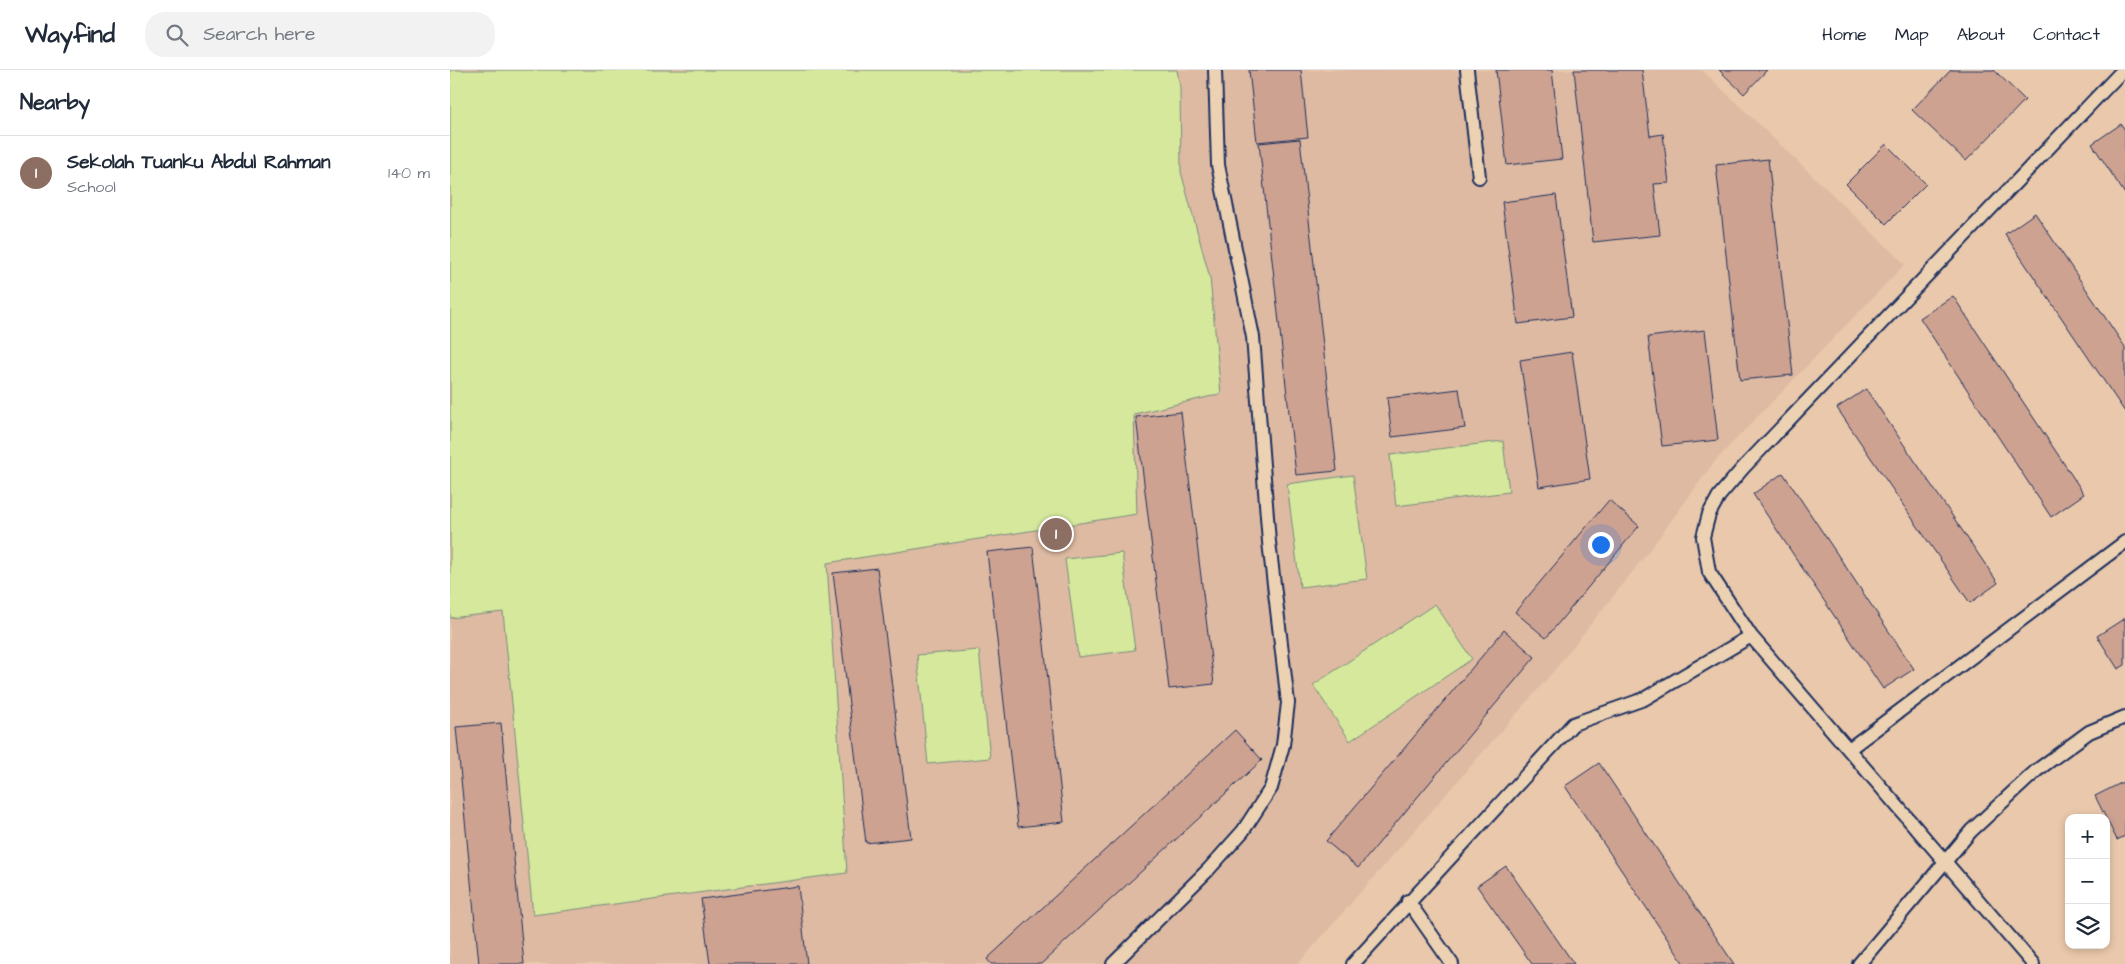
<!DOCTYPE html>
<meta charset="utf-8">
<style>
body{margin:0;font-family:"Architects Daughter",sans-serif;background:#f2f2f3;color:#1f2937}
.controls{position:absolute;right:15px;bottom:15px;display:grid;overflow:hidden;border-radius:10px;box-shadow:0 2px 8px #0003}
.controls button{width:45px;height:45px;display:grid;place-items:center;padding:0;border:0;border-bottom:1px solid #e0e1e3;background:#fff;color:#1f2937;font:25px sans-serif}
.you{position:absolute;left:1150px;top:474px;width:18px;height:18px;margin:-12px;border:4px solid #fff;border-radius:50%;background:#1a73e8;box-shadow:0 0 0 8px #1a73e833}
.badge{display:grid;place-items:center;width:32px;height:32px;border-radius:50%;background:#1b2f5e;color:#fff;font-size:16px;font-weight:700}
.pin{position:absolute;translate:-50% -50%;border:2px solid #fff;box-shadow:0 1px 5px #0006}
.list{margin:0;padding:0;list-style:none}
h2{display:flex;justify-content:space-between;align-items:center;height:65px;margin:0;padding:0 20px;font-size:21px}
h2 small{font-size:16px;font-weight:400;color:#747a83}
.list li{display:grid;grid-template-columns:32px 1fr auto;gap:15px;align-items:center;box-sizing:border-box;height:75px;padding:0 20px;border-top:1px solid #e0e1e3}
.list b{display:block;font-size:19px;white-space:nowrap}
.list p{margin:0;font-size:16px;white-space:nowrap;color:#747a83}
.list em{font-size:16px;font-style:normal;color:#747a83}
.icon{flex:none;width:28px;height:28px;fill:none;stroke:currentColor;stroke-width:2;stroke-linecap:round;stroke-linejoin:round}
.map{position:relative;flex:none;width:1675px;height:894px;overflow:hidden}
header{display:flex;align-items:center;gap:30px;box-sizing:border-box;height:70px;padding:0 25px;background:#fff;border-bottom:1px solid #e0e1e3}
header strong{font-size:24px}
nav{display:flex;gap:28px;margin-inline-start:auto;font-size:18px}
.search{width:350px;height:45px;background:#f2f2f3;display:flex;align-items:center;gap:12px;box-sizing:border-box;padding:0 18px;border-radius:20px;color:#747a83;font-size:19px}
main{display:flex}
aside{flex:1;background:#fff}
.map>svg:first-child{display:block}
.built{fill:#debaa2}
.green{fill:#d5e89c;stroke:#788c7d}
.building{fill:#cea291;stroke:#1b2f5e}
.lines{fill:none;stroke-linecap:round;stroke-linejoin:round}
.lane-casing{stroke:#1b2f5e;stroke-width:16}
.lane{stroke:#ecd2b3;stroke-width:12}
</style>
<header>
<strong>Wayfind</strong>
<div class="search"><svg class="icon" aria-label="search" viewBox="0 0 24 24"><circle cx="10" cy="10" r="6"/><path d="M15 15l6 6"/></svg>Search here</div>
<nav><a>Home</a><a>Map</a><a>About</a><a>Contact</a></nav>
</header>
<main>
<aside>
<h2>Nearby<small></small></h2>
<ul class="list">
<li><span class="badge" style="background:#8d6e63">1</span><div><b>Sekolah Tuanku Abdul Rahman</b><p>School</p></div><em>140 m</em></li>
</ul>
</aside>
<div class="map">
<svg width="1675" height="894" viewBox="0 0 1675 894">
<rect width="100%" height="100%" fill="#eac8ab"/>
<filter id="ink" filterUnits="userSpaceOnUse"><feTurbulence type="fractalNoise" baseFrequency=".02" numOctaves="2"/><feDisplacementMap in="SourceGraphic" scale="10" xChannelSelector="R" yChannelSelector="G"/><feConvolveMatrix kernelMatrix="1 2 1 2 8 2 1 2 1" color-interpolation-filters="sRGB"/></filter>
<g filter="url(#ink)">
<path class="built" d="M0,0H1252L1455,194L1265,391L1199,481L1102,603L848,894H0Z"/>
<path class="green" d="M0,0H727L730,17L731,102L760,208L771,324L684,344L687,444L377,493L397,803L83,845L53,542L0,548Z
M1053,371L1059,422L946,436L940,385Z
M903,405L917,509L850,517L837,414Z
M672,483L685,580L628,587L615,489Z
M985,534L1022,589L900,671L863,615Z
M529,580L540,688L478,694L467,585Z"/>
<path class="building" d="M799,0H851L858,67L807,72Z
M1046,0H1102L1112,89L1057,95Z
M1124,0H1192L1200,66L1213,64L1219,113L1204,114L1210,165L1143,172Z
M1269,0H1317L1294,24Z
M1501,0H1544L1575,30L1516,91L1462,40Z
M1671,54L1675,60V124L1642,74Z
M850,69L887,401L846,405L809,73Z
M1436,74L1476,114L1436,154L1396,114Z
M1318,89L1343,305L1290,310L1266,95Z
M1106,125L1122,247L1068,254L1052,132Z
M1585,143L1675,277V342L1555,164Z
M1503,226L1634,424L1601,447L1470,248Z
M1255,260L1268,370L1212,376L1198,267Z
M1122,282L1140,409L1089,417L1070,290Z
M1009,319L1015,358L942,367L937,328Z
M1416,319L1548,513L1520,533L1387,338Z
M731,342L764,614L719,619L686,347Z
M1333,403L1464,599L1433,619L1303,424Z
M1159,430L1189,456L1096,568L1065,542Z
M583,477L614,752L568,757L537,482Z
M427,498L461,768L416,773L383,503Z
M1675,548V595L1668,599L1647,566Z
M1054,560L1085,587L908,798L876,771Z
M51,653L74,894H29L6,657Z
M785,660L812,690L591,894H541L537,889Z
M1149,693L1284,894H1234L1115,716Z
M1675,711V766L1667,770L1645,726Z
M1056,796L1124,894H1082L1027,816Z
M348,816L357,894H260L251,829Z"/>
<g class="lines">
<g class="lane-casing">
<path id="lane" d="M1017,0L1029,107
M1399,679L1675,472
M958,831L1002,894
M663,894L758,800L793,761L821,718L833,675L838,633L819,472L803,267L768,95L765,0
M903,894L1123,654L1194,629L1301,566
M1409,894L1521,761L1586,701L1639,662L1675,647
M1583,894L1301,566L1259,502L1253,467L1259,444L1269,426L1293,398L1673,0"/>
</g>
<use href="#lane" class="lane"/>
</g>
</g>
</svg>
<div class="controls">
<button>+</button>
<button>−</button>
<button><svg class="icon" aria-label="layers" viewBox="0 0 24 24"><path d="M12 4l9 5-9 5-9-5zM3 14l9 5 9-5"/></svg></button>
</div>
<div class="you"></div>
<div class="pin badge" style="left:606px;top:464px;background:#8d6e63">1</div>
</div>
</main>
